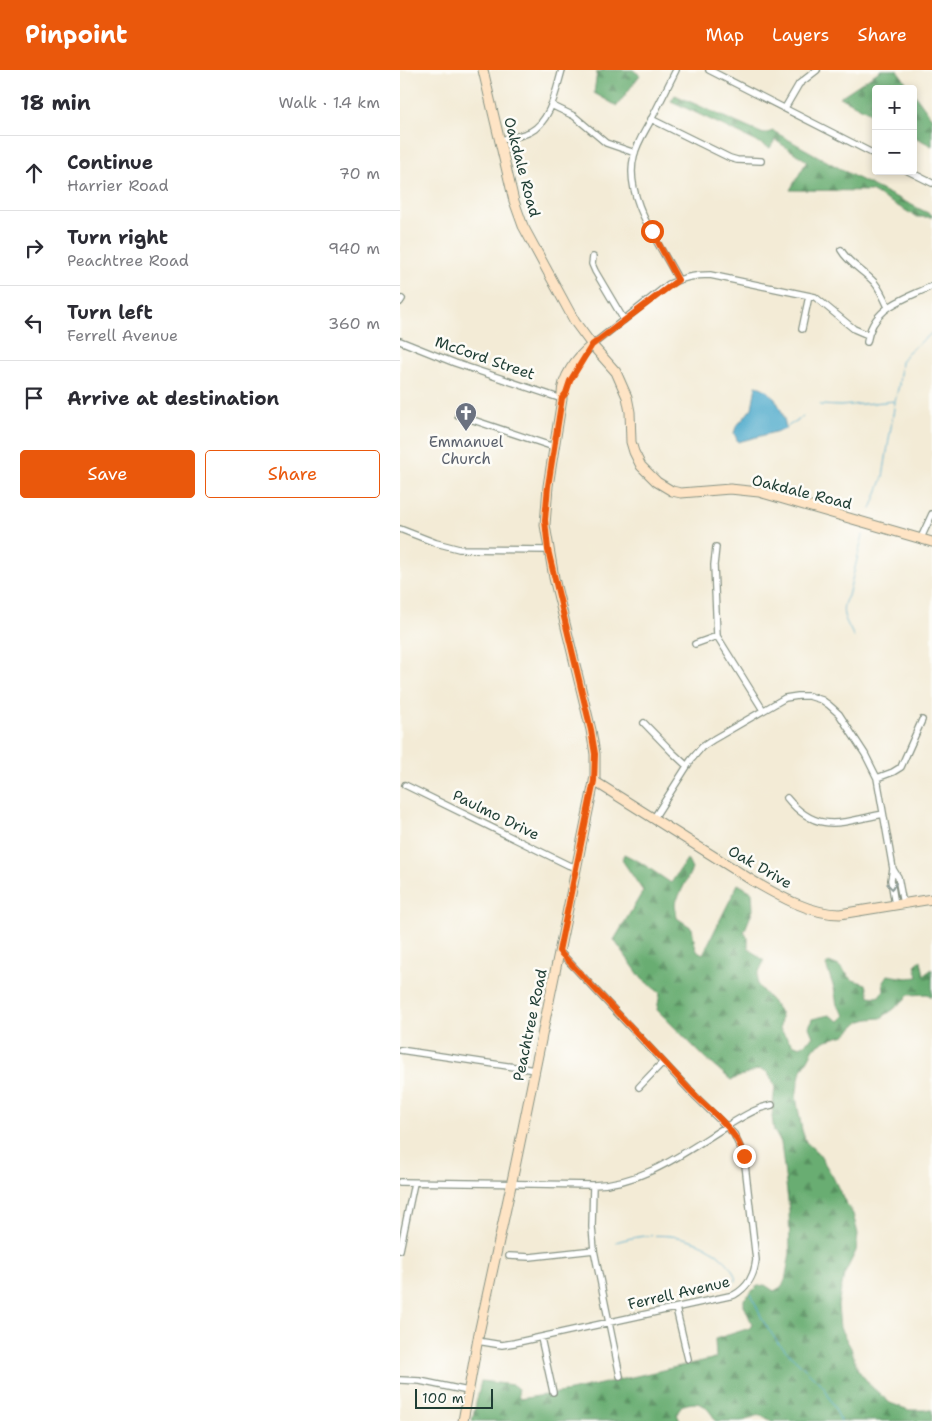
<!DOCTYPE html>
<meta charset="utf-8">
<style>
body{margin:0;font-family:"Shantell Sans",sans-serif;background:#f2f2f3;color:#2b2b33}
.controls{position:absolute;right:15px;top:15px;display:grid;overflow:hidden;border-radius:5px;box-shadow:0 2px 8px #0003}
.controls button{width:45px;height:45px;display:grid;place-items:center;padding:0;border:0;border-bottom:1px solid #e1e1e2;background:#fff;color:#2b2b33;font:25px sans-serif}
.scale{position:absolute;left:15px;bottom:12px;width:78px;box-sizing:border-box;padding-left:5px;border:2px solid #1f3d34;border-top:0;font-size:14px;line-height:18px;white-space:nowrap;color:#1f3d34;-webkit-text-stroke:4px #fdfcf7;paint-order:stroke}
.stop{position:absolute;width:15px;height:15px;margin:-11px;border:4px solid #ea580c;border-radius:50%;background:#fff}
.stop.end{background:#ea580c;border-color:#fff;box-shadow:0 1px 5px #0008}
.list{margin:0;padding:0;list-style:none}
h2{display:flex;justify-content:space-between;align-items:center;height:65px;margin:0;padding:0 20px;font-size:21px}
h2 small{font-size:16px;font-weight:400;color:#7c7c81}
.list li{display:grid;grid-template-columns:32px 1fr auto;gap:15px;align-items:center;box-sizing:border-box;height:75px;padding:0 20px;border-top:1px solid #e1e1e2}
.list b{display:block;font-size:19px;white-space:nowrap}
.list p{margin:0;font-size:16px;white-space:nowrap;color:#7c7c81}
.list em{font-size:16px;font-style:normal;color:#7c7c81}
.actions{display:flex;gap:10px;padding:15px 20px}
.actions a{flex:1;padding:11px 0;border:1px solid #ea580c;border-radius:5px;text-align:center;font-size:18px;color:#ea580c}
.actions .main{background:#ea580c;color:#fff}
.icon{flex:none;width:28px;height:28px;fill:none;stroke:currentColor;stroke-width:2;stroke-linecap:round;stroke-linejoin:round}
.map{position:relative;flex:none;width:532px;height:1351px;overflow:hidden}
header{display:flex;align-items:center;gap:30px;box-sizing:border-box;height:70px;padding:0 25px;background:#ea580c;color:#fff}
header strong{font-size:24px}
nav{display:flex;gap:28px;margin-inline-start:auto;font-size:18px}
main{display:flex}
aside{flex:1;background:#fff}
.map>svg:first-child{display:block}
.forest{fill:url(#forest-firs);stroke:#447553}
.water{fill:#4ca9cb;stroke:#367380}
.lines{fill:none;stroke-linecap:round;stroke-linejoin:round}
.stream{stroke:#4ca9cb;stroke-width:1}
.street-casing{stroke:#899485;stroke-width:8}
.secondary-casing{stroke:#899485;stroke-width:11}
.street{stroke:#fff;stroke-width:5.5}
.secondary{stroke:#fee4c5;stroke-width:9}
.oneway{stroke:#8f9e9a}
.route{stroke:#ea580c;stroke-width:6}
.labels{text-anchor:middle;stroke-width:5;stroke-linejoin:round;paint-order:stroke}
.street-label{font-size:15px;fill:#1f3d34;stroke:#fdfcf7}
.worship-label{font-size:15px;fill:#5b616d;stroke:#fdfcf7}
</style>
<header>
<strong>Pinpoint</strong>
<nav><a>Map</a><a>Layers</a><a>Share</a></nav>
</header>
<main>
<aside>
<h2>18 min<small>Walk · 1.4 km</small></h2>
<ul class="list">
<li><svg class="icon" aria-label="ahead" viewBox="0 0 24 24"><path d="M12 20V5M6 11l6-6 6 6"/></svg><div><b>Continue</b><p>Harrier Road</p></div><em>70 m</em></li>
<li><svg class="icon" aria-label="right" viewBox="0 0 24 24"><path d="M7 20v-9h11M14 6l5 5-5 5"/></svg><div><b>Turn right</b><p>Peachtree Road</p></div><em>940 m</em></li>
<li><svg class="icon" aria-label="left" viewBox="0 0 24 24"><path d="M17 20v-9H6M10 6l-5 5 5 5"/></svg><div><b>Turn left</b><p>Ferrell Avenue</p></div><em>360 m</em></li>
<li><svg class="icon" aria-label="arrive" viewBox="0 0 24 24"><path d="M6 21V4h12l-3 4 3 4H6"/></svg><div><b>Arrive at destination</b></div></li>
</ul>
<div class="actions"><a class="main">Save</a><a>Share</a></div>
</aside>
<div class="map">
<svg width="532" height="1351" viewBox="0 0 532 1351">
<defs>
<pattern id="forest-firs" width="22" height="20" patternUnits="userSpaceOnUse" patternTransform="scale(1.25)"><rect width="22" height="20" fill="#69ad72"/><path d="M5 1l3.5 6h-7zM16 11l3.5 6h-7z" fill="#568e5e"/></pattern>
</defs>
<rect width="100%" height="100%" fill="#fdfcf7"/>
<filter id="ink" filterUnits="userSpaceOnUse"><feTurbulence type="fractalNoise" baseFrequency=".02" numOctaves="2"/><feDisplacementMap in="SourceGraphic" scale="10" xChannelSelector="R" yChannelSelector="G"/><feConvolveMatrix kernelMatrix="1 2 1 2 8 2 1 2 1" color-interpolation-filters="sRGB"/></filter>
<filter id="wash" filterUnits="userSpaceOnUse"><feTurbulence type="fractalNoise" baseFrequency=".0096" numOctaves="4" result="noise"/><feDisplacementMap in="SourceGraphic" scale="20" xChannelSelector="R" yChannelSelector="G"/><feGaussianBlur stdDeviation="1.12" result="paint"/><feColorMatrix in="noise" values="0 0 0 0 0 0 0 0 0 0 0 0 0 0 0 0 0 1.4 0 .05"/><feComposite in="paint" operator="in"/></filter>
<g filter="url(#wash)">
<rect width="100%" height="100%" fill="#f3ebd6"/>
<path class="forest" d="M206,0H233L240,5L217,36L194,23L197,2Z
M481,0H497L511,19H476V46L440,27Z
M513,22L532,48V76L513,66Z
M275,25L351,59L364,64L373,61L457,108L532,145V147H517L471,121L390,120L407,91L375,70L370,78L271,31Z
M224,784L240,792L271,813L287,789L292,799L275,834L277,848L292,858L296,880L303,884L338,814L352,822L353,840L344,862L348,868V877L364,891L358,904L357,914C363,923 380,937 381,947C381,950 380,955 380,959L392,974L400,977L413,967L409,957L412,949L429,945L439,951L445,945L437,935L434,918L426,895L429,892L439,896L453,910L466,914L469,926L478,927L484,920L483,912L488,905L507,908L518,907L515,895L521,890L524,905L532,899V927L527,924L509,925L494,939L481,948L469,949L459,952L445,965L427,970L414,978L400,1004L396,1027L402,1060L406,1072L419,1084L433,1107L443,1128L453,1144L458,1164L456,1181L444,1205L438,1235L440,1258L451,1278L458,1300L472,1317L490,1333L509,1340H532V1351H372C352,1340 357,1349 341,1351C333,1351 324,1351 316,1351C306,1335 300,1329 281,1336L277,1344L280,1351H72L81,1311L113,1315L118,1319L119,1329L170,1321L316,1288L315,1269L350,1258L352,1254L344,1235V1229L357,1216L365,1215L374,1221L381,1217L385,1211L390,1183L389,1139L381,1073L374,1061L372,1047L375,1015L367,1002L359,999L331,1010L303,986L257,940L260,923L242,909L214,870L243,821L222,790Z"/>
<path class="water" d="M356,316C374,319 384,342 386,359L338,372L334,363L336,357L352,338Z"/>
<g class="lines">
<path class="stream" d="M420,335L440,336L495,331L499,315L501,292L507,283L532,263
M385,358L403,347
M471,439L483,407L495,332
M454,567C446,550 438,542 448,526L463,465
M216,1172C250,1161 296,1162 322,1188C329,1194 335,1202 336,1211
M351,1224L363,1251L378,1273L424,1317L441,1351"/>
</g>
</g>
<g filter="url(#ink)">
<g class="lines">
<g class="street-casing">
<path id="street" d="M276,0C268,16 260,32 252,48C246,60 237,72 234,86C223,127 260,174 278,209
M309,0L476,85
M151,35L174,46L206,73L235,83
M385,38L399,14L417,0
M251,49L330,88L337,90L361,91
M100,70C110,68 121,66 130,62C151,51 156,20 162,0
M508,101L532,113
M441,180C449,194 464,201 474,212C480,219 484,228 488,237
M193,187L192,194L195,201L224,250
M0,232L2,229
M402,259L409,226
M0,271L55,293L162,329
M467,272C473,236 503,230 532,216
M192,275L269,214C283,207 295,205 310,205L415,227L454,259L468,265
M58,345L154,377
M0,459L36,473L59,479L148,480
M521,468L532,444
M316,477L314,495L317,566L363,640
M295,574L317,566
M244,653L272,682L287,696
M477,708L493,702L501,697L522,650
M5,715L168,795L176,797
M387,728C417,765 442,752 483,744
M254,748L291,690L302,677L314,669L385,628L398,626H409L422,630L429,635L439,644L465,684L477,708L493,799
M495,835L491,810L493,799L498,807L503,834
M0,980L135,1000
M239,1017L263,992
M0,1112L193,1115C244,1114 285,1082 327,1056C341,1048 355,1038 372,1035
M193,1115L192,1157L194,1180L220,1306
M0,1180L14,1113
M109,1186L130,1187L194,1180
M276,1238L288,1289
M141,1268L153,1322
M77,1271L102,1275L114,1273L334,1225C348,1217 354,1206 356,1190L344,1086L334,1064L293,1024L159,881
M0,1310L20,1311L68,1321"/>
</g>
<g class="secondary-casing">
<path id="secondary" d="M83,0L114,131L123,156L175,252L192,275L216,302L227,327L230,342L231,372L234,382L241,396L257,412L272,421L281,423L330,419L359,422L532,472
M194,711L353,811C379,826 410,844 440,844L532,829
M63,1351L79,1263L115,1097L195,707V684L191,660L154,508L145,455L148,416L162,329C160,308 177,287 192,275"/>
</g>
<use href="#street" class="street"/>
<use href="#secondary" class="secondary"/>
</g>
<defs><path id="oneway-chevron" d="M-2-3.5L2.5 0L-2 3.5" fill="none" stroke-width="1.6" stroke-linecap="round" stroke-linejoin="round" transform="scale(1.25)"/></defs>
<use class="oneway" href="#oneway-chevron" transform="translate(492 816) rotate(83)"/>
</g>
<g class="lines" filter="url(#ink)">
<path class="route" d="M252,161L278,210L192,275L170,311L166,323L162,328L148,416L145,450L148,480L191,660L195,684L194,711L159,881C202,927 246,972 288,1018C308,1040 336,1057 344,1086"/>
</g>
<defs>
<g id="church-pin" transform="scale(1.125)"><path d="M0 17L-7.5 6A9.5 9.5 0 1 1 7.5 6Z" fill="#6b7280" stroke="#fdfcf7"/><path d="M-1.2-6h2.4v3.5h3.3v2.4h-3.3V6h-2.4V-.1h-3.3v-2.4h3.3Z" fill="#fff"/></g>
</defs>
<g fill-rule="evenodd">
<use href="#church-pin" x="66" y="343"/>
</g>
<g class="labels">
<g class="street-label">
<text transform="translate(122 97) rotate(75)" y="5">Oakdale Road</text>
<text transform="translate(85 288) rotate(19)" y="5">McCord Street</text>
<text transform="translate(402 422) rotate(14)" y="5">Oakdale Road</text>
<text transform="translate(96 745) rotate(26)" y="5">Paulmo Drive</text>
<text transform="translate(360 797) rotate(30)" y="5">Oak Drive</text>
<text transform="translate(130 955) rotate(-78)" y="5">Peachtree Road</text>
<text transform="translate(279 1223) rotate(-13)" y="5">Ferrell Avenue</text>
</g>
<g class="worship-label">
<text x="66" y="377">Emmanuel<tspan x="66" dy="17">Church</tspan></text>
</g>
</g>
</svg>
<div class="controls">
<button>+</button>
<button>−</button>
</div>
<div class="scale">100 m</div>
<div class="stop" style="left:252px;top:161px"></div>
<div class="stop end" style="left:344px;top:1086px"></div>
</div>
</main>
